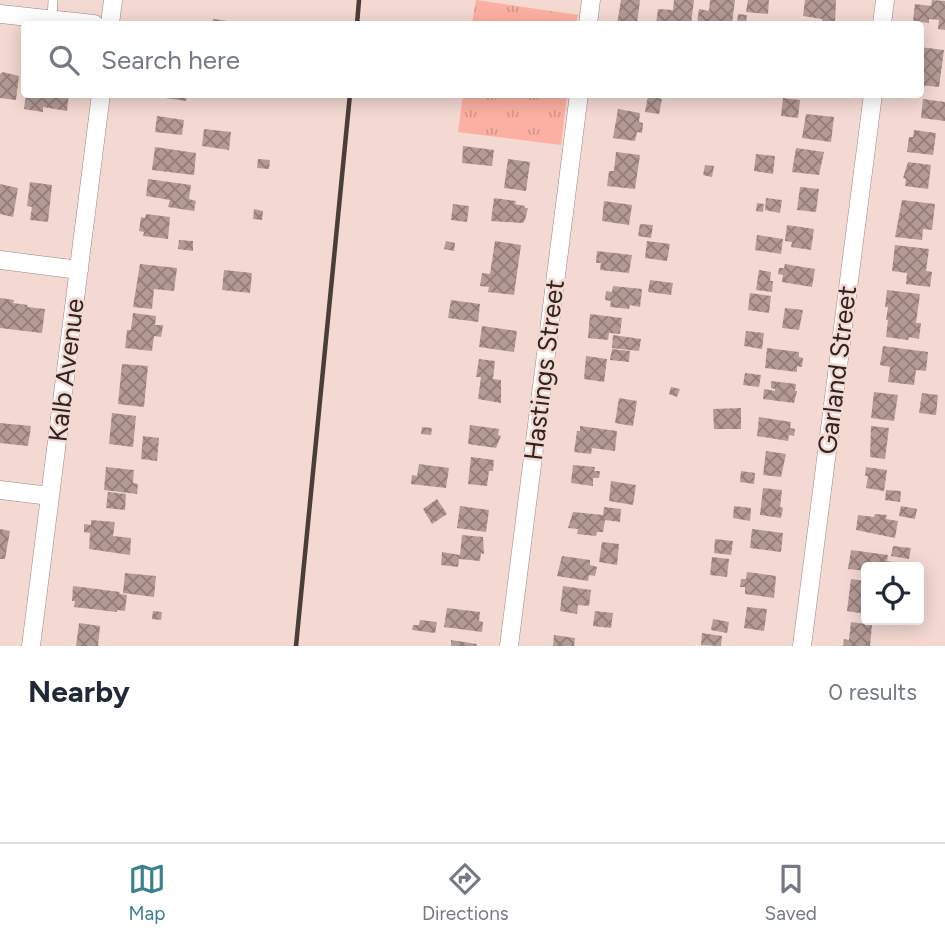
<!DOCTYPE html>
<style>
body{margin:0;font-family:Figtree,sans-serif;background:#f2f2f3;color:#1f2937}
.controls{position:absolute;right:21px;bottom:21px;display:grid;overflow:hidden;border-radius:7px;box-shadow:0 4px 18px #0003}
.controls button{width:63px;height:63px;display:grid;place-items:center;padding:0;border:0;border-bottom:2px solid #e0e1e3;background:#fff;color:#1f2937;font:35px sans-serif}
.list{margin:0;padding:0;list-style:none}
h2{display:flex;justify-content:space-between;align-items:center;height:91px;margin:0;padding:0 28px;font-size:30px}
h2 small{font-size:23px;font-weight:400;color:#747a83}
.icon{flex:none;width:38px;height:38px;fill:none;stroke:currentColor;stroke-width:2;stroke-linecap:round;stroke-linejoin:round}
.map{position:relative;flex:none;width:945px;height:646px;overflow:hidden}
.search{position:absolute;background:#fff;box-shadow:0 4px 18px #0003;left:21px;right:21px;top:21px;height:77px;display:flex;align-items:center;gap:18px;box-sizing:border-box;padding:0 24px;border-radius:7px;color:#747a83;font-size:26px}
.sheet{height:196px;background:#fff}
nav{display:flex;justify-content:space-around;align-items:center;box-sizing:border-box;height:98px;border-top:2px solid #e0e1e3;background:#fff;font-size:19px;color:#747a83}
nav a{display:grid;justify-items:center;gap:4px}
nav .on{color:#3c818e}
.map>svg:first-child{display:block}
.grass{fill:url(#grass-tufts)}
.building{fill:url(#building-cross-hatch)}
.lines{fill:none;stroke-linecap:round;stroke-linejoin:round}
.service-casing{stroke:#9e8580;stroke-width:10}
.minor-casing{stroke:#9e8580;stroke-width:19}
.service{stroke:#fff;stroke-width:9}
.minor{stroke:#fff;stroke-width:18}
.rail{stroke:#4a3e3b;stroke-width:4.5}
.labels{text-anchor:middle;stroke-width:5;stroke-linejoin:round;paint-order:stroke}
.street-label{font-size:26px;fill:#2e2422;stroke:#f4d8d2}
</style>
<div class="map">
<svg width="945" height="646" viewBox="0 0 945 646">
<defs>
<pattern id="grass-tufts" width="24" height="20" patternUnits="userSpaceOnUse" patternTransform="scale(1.75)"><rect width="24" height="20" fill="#fcb0a1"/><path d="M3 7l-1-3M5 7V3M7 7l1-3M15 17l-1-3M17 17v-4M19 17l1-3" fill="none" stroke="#d8978a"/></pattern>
<pattern id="building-cross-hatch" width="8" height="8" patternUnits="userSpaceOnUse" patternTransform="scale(1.75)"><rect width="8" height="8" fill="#b49a95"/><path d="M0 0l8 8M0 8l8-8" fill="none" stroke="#937d79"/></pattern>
</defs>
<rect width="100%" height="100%" fill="#f4d8d2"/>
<path class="grass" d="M476,0L578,15L576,24H472Z
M463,95H567L561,145L458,132Z"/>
<path class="building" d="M621,0H640L637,24H617Z
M674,0H694L691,24H656L658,9L673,10Z
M710,0H735L732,24H697L699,9L709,11Z
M748,0H769L768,14L746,12Z
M805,0H836L835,24H822V19L803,16Z
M932,0L945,1V30L938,29L939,20L929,19V23L913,21L915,4L931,6Z
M738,14L747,15L746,24H737Z
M213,19L228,21V24H212Z
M920,47L944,50L939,87L920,85Z
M3,72L19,76L16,100L0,98V74Z
M26,94H69L67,111L43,107V112L24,109Z
M159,94H187L186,101L159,97Z
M648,96L662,99L659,114L645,112Z
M783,98L800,100L798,118L781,116Z
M923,99L945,102V121L921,118Z
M618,109L640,113L639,122L643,123L642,133L637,132L635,141L613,138Z
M806,114L834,117L831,142L802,138Z
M157,116L184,120L182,135L155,132Z
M204,129L231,132L229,150L202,146Z
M914,130L936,133L933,155L907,152L909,137H913Z
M463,146L494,150L492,166L462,163Z
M155,147L196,153L194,175L152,170Z
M796,148L824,152L819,175L792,172Z
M616,152L640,155L635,189L607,186L609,171H614Z
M756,154L775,156L773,174L754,171Z
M258,159L270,160L269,169L257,168Z
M508,159L530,162L526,191L504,188Z
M908,162L931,165L928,189L905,186L906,179L903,178Z
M705,165L714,166L712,177L703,175Z
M148,179L191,185L189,199L196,201L194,211L168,207L170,200L146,196Z
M30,182L52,185L48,222L30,220L32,207L27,206Z
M0,184L18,188L13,217L0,214Z
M800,187L819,189L816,212L797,210Z
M494,198L516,201L515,204L525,206V208H528L525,220L523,223L491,221Z
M766,198L782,200L780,213L765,210Z
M902,200L935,204L932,230L923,229L922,240L895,237Z
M604,201L632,205L629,225L602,221Z
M757,203L764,204L763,212L756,211Z
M453,204L469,206L467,222L451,220Z
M254,209L263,211L262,220L253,219Z
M146,214L170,217L168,239L143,236L144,232L139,231L141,217L145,218Z
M640,224L653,225L651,238L638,236Z
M787,225L814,229L811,250L791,247L792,242L785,241Z
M757,235L783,239L781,254L755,250Z
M179,240L193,241V251L178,249Z
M446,241L455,243L454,251L444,249Z
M495,241L521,245L514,295L488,292L489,287L480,286L482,273L490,274Z
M647,241L670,244L667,261L645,258Z
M895,245L929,249L926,271L932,272L930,287L906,284L907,273L892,271Z
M597,251L632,255L629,273L600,270L601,263H596Z
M140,264L177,268L174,291L154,289L152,309L133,307Z
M785,264L815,269L812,287L782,282L783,275L778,274L779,268H784Z
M224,270L252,273L250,293L222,290Z
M759,270L771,272L770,281H773L772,292L756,290Z
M650,280L673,283L671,295L648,292Z
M613,286L642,289L640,307L630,305L629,309L610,307L611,301L605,300L606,291L612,292Z
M887,290L920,294L916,323H921L919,339L909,337L908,340L886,337L888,320H886L888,307H885Z
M750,293L771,296L769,313L748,310Z
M0,298L14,300L13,303L28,305L27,307L45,309L42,333L0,328Z
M451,300L480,304L478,322L448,318Z
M785,308L803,310L799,330L782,328Z
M133,313L156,316L155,325H163L161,337L154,336L152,351L125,348L127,330H131Z
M590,314L622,318L620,334L609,333L608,340L588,338Z
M482,326L517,331L514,352L479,347Z
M746,331L764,333L762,349L744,346Z
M613,335L641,339L639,351L612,348Z
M883,346L928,352L926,371L916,370L914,385L888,382L890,367L880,365Z
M767,348L799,352V357L803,358L802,367L797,366V372L765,368Z
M612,349L630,351L629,362L610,360Z
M586,356L607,359L604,382L584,379Z
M479,359L495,361L493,379L501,380V403L478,399L481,377H476Z
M122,364L148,366L144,407L118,404Z
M745,373L761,375L759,387L743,385Z
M771,381L796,384L795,391H797L794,403L763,399L764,389L775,391V389L771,388Z
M671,387L680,389L677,397L669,394Z
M874,392L898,395L894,421L871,418Z
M922,393L938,395L936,415L919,413Z
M619,398L637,401L633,426L615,423Z
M741,408V429H714L713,409Z
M112,413L136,416L133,447L109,444Z
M759,417L791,422L790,428L795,429L794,436L789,435L788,441L757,436Z
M0,423L31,426L28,446L0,443Z
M470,425L499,429L498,435L501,436L496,448L468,444Z
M580,426L617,431L615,451L592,448L591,454L574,452L577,431H580Z
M871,426L889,428L885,459L870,457Z
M422,427L432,428L431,435L421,434Z
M143,436L159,438L157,461L141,459Z
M766,451L786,454L781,477L763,475Z
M471,457L494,460L493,471H489L487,486L468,484Z
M419,464L449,468L446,488L411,484L412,475L417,476Z
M573,465L595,467L594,471H600L599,478H593V486L571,483Z
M106,467L134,470L133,483L138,484L137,494L104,490Z
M866,467L887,470L884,491L866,488L868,476H865Z
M741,471L755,473L754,484L740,482Z
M611,481L636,485L633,505L609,501Z
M763,488L782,490L780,507L783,508L781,518L760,515Z
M886,490L901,491L900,502L885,500Z
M108,492L126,494L125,510L106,508Z
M437,499L447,514L432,524L423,509Z
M460,506L489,510L486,532L457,528Z
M734,506L751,508L750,521L733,518Z
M901,506L917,509L915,519L899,516Z
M604,507L621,509L620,522L605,520L603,532H597L596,536L577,534L578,529L568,528L573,512L603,515Z
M875,514L887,515L886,519L898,521L895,538L856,530L858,515L874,517Z
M91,520L115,522L113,536L131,538L130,555L89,549L90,533L84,532V524L91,525Z
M0,529L10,531L5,559H0Z
M752,529L783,533L781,552L750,548Z
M462,535L483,537L484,554L481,553L480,561L459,559L458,567L441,565L442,552L460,555Z
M715,539L733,541L731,555L714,553Z
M602,542L619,544L617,565L599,562Z
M893,546L911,548L909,559L891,556Z
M851,550L888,555L887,561L893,562L892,567H866V571L848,569Z
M562,556L590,560V565L597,567L595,576L589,575L588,581L557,576Z
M712,557L729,559L727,577L710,575Z
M747,572L776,576L774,598L745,594V587H740L741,579H746Z
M125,573L156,576L154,597L123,593Z
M851,579L866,581V614L847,611Z
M73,586L120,592L119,594L127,595L125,611L117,610V612L74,607L75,601H72Z
M563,586L591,590L589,606L578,605L577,614L560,611Z
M747,607L767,609L764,631L744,628Z
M447,608L480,612L479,621L483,622L482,632L444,627Z
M153,611L162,612L161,620L152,619Z
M595,611L613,613L611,628L593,626Z
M713,619L729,622L727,633L711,630Z
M420,620L437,622L435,633L412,630L413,625H419Z
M851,622L872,625L870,646H843L844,639L849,640Z
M79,623L100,626L98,646H76Z
M702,633L722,636L721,646L701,645Z
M554,635L575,638L574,646H553Z
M451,640L477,644L476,646H451Z"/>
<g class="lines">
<g class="service-casing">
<path id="service" d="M52,20L53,0"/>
</g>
<g class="minor-casing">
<path id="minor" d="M0,14L94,24
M110,24L113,0
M588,24L591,0
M882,24L885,0
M0,260L79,270
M0,490L50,496
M31,646L101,94
M509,646L579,94
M802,646L873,94"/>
</g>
<use href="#service" class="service"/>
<use href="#minor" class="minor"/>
<path class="rail" d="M357,24L359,0
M296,646L350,94"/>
</g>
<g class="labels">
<g class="street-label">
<text transform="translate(66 370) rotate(-83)" y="9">Kalb Avenue</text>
<text transform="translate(544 370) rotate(-83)" y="9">Hastings Street</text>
<text transform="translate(837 370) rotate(-83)" y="9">Garland Street</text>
</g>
</g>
</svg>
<div class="controls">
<button><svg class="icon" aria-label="locate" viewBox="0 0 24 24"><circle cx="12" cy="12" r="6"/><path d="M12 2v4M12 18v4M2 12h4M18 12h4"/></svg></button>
</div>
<div class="search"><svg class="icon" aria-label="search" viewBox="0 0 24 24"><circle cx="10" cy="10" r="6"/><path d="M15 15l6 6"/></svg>Search here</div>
</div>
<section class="sheet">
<h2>Nearby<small>0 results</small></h2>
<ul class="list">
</ul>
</section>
<nav>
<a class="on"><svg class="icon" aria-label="map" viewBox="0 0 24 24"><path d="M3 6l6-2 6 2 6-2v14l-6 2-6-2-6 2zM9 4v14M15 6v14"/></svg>Map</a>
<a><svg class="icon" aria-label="directions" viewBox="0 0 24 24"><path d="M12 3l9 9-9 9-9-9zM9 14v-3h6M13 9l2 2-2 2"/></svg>Directions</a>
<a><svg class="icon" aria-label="saved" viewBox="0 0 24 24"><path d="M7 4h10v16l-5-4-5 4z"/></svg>Saved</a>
</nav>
